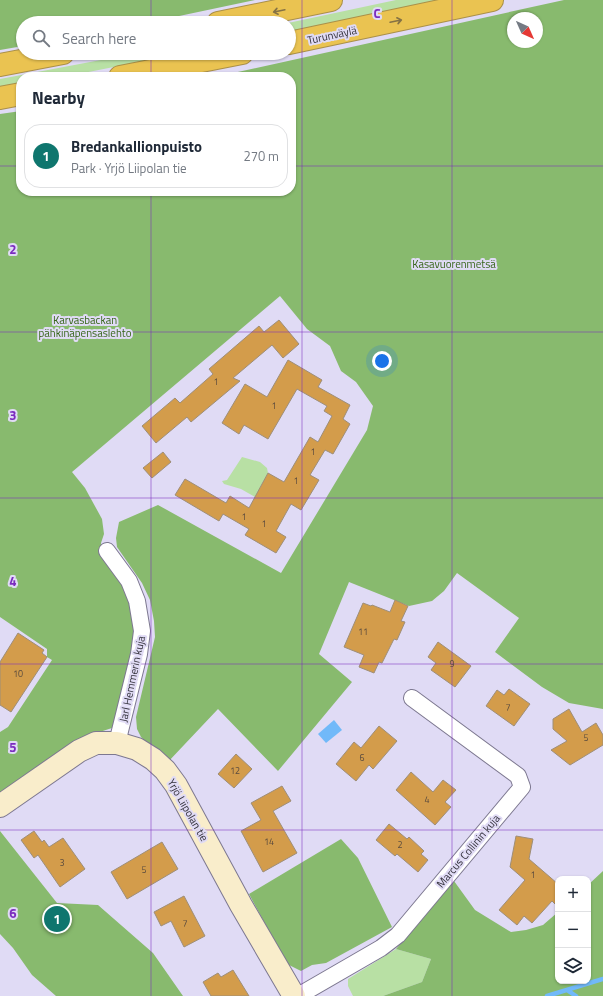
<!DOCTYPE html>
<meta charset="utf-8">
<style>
body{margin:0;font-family:"Titillium Web",sans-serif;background:#f2f2f3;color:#1f2937}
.controls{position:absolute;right:12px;bottom:12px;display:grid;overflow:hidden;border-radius:8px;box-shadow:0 1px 3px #0004}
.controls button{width:36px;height:36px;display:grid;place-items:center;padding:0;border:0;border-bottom:1px solid #e0e1e3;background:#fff;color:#1f2937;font:20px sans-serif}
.compass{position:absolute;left:507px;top:12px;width:36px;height:36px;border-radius:50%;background:#fff;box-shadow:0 1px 3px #0004;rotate:135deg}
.you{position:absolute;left:382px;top:361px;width:14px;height:14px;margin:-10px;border:3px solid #fff;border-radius:50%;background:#1a73e8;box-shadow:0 0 0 6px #1a73e833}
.badge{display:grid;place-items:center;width:26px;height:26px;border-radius:50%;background:#0f766e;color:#fff;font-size:13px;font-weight:700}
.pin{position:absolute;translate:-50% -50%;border:2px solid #fff;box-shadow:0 1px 4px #0006}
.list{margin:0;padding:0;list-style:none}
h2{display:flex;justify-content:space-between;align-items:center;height:52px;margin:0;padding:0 16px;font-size:17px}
h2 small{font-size:13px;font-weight:400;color:#747a83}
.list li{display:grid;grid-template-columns:26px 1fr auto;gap:12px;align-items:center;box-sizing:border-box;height:64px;margin:0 8px 8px;padding:0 8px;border:1px solid #e0e1e3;border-radius:16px}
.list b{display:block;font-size:15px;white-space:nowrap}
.list p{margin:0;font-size:13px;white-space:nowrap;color:#747a83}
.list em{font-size:13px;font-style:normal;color:#747a83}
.icon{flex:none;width:22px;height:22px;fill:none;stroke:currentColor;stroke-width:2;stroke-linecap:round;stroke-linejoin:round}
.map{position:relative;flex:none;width:603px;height:996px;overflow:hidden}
.search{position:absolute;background:#fff;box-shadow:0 1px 3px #0004;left:16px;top:16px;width:280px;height:44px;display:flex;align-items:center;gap:10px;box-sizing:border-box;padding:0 14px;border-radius:22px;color:#747a83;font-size:15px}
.panel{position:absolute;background:#fff;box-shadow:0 1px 3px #0004;left:16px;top:72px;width:280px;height:124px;border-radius:16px}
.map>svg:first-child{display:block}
.green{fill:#b8e0a4}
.forest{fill:#88ba6e;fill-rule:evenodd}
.water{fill:#71b9f9}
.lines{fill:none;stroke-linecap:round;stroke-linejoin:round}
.stream{stroke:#71b9f9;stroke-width:4.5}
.building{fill:#d39c4b;stroke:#9e8e79}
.street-casing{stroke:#7d7890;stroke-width:18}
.secondary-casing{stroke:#7d7890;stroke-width:24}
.highway-casing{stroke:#aa9049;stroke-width:24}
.street{stroke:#fff;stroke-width:16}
.secondary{stroke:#f9edcb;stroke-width:22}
.highway{stroke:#eac351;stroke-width:22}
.oneway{stroke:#857244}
.grid{fill:none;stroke:#7b2cbf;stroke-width:1;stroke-opacity:0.55}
.labels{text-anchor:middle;stroke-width:4;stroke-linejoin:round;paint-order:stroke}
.number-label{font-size:9px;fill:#5a4b3e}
.street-label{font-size:11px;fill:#32303a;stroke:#e0dbf5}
.park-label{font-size:11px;fill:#366518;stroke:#e0dbf5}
.grid-label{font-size:13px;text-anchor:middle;font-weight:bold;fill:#7b2cbf;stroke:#e0dbf5;stroke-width:4;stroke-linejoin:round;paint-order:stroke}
</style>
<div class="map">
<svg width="603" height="996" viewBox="0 0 603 996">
<rect width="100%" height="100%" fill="#e0dbf5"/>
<path class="green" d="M396,0H439L289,32L288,23Z
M138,53H185L63,77H21V85L0,88V79Z
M242,457L260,462L267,468L268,473L255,497L241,489L224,484L222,481L227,480Z
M396,949L431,959L422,982L383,996H353L348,986V979Z"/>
<path class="forest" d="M0,0H255L146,23H23V46L0,50Z
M564,0H603V709L569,703L542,687L495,652L519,618L457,573L444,591L432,601L409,606L349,582L319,654L352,682L278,771L218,709L167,763L141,737L137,729L136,717L155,637L154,621L150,600L142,583L117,547L116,538L119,522L158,505L281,573L367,430L373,406L356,382L341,371L330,346L307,329L280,296L72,472L85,488L102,519L104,534L101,543V552L113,568L130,598L136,632L115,725L112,728L81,738L0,796V732L8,727L52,660L47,657V649L0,617V114L21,111V191H291V77H215ZM513,18H537V42H513Z
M0,831L57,903L98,905L153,953L183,996H56L32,975L13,948L0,934Z
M341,839L358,858L392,927L326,963L312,965L301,971L287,964L249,894Z
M603,871V996H383L422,982L431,959L396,949L454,881L475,910L511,932L526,930L543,925L558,912V981H588V885Z"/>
<path class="water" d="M334,720L342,730L326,743L318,734Z"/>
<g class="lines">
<path class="stream" d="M567,990L576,996
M547,996L603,979"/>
</g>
<path class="building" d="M279,320L299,344L283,358L272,345L233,378L240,381L191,422L187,417L156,443L142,426L175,398L180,403L213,374L209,369L259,326L264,332Z
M288,360L322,380L318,387L350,405L343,419L350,424L333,454L325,450L310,475L319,480L301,510L291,504L276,531L286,537L276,553L245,535L249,529L223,514L219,521L175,495L185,479L226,503L230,496L249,508L268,473L284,482L310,437L318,442L332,416L324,411L327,406L297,389L268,439L244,425L239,434L222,423L245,384L267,397Z
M163,452L171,462L152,478L143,468Z
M395,600L408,606L401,621L405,622L397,640L394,639L382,663L379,662L374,673L359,667L364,655L344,647L363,603L371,606L372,605L390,612Z
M18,633L44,650L42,653L47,657L11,712L0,705V662Z
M438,642L471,666L455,687L431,670L436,663L428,657Z
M509,689L530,704L514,726L486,706L497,690L504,695Z
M569,709L582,732L596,723L603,735V745L570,765L551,750L567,741L553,729V719Z
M379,726L397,741L373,769L369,765L356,781L336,764L354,742L361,748Z
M236,754L252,769L234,788L218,774Z
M411,772L433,792L443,780L456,790L445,802L451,807L435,825L396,790Z
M282,786L291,801L273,811L297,853L263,872L241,831L261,820L251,803Z
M389,824L407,839L409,837L424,851L421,854L428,860L418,872L397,854L395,856L376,840Z
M34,831L42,842L44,840L49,847L63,838L85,869L60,887L38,855L34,858L21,840Z
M516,836L533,839L529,859L558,884V907L552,901L532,923L524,916L517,925L499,910L525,880L510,867Z
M162,842L178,869L127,899L111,872Z
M184,896L205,936L184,947L171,921L161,926L154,912Z
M233,970L249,996H211L203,982L218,973L221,977Z"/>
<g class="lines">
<g class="street-casing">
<path id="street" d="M107,551L129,581L137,601L142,631L139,654L117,743
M298,996L381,948L398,935L522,787L518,776L412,698"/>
</g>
<g class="secondary-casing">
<path id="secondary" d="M0,806L79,751L96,743H117L137,749L153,759L165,770L176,785L241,905L294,996"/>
</g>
<g class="highway-casing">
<path id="highway" d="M218,23L331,0
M289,43L492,0
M0,65L63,53
M120,77L242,53
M0,98L21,94"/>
</g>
<use href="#street" class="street"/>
<use href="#secondary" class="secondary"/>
<use href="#highway" class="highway"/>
</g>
<defs><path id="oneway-shaft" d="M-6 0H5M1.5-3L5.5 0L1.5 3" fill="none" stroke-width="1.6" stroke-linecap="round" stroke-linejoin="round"/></defs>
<g class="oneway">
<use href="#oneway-shaft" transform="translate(279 11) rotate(168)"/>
<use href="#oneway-shaft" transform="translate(396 21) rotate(-12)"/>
</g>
<path class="grid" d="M151,0V23M302,0V996M452,0V996M151,53V77M0,166H21M291,166H603M151,191V996M0,332H603M0,498H603M0,664H603M0,830H603"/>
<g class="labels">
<g class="number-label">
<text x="216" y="385">1</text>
<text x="274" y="409">1</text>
<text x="313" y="455">1</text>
<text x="296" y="484">1</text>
<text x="244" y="520">1</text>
<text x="264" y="527">1</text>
<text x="363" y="635">11</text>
<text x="452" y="667">9</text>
<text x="18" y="677">10</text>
<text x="508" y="711">7</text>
<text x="586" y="741">5</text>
<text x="362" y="761">6</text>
<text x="235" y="774">12</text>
<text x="427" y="803">4</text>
<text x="269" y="845">14</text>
<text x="400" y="848">2</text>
<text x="62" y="866">3</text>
<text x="144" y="873">5</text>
<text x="533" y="878">1</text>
<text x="185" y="927">7</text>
</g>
<g class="street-label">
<text transform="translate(332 35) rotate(-12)" y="4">Turunväylä</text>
<text transform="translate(132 679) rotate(-78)" y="4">Jarl Hemmerin kuja</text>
<text transform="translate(188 810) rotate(60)" y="4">Yrjö Liipolan tie</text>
<text transform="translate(468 851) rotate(-50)" y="4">Marcus Collinin kuja</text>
</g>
<g class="park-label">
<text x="454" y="268">Kasavuorenmetsä</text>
<text x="85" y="324">Karvasbackan<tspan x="85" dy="13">pähkinäpensaslehto</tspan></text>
</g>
</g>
<g class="grid-label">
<text x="377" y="18">C</text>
<text x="13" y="254">2</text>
<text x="13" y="420">3</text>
<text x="13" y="586">4</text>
<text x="13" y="752">5</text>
<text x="13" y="918">6</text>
</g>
</svg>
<div class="controls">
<button>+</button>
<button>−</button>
<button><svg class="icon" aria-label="layers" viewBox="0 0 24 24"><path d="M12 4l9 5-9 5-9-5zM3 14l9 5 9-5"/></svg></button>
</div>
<svg class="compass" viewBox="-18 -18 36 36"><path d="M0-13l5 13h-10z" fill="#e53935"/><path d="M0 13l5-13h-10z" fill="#747a83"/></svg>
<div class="you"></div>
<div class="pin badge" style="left:57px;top:919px">1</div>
<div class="search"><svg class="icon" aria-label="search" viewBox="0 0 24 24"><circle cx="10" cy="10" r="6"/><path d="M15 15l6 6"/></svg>Search here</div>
<section class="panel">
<h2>Nearby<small></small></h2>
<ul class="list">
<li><span class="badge">1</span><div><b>Bredankallionpuisto</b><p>Park · Yrjö Liipolan tie</p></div><em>270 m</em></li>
</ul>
</section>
</div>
